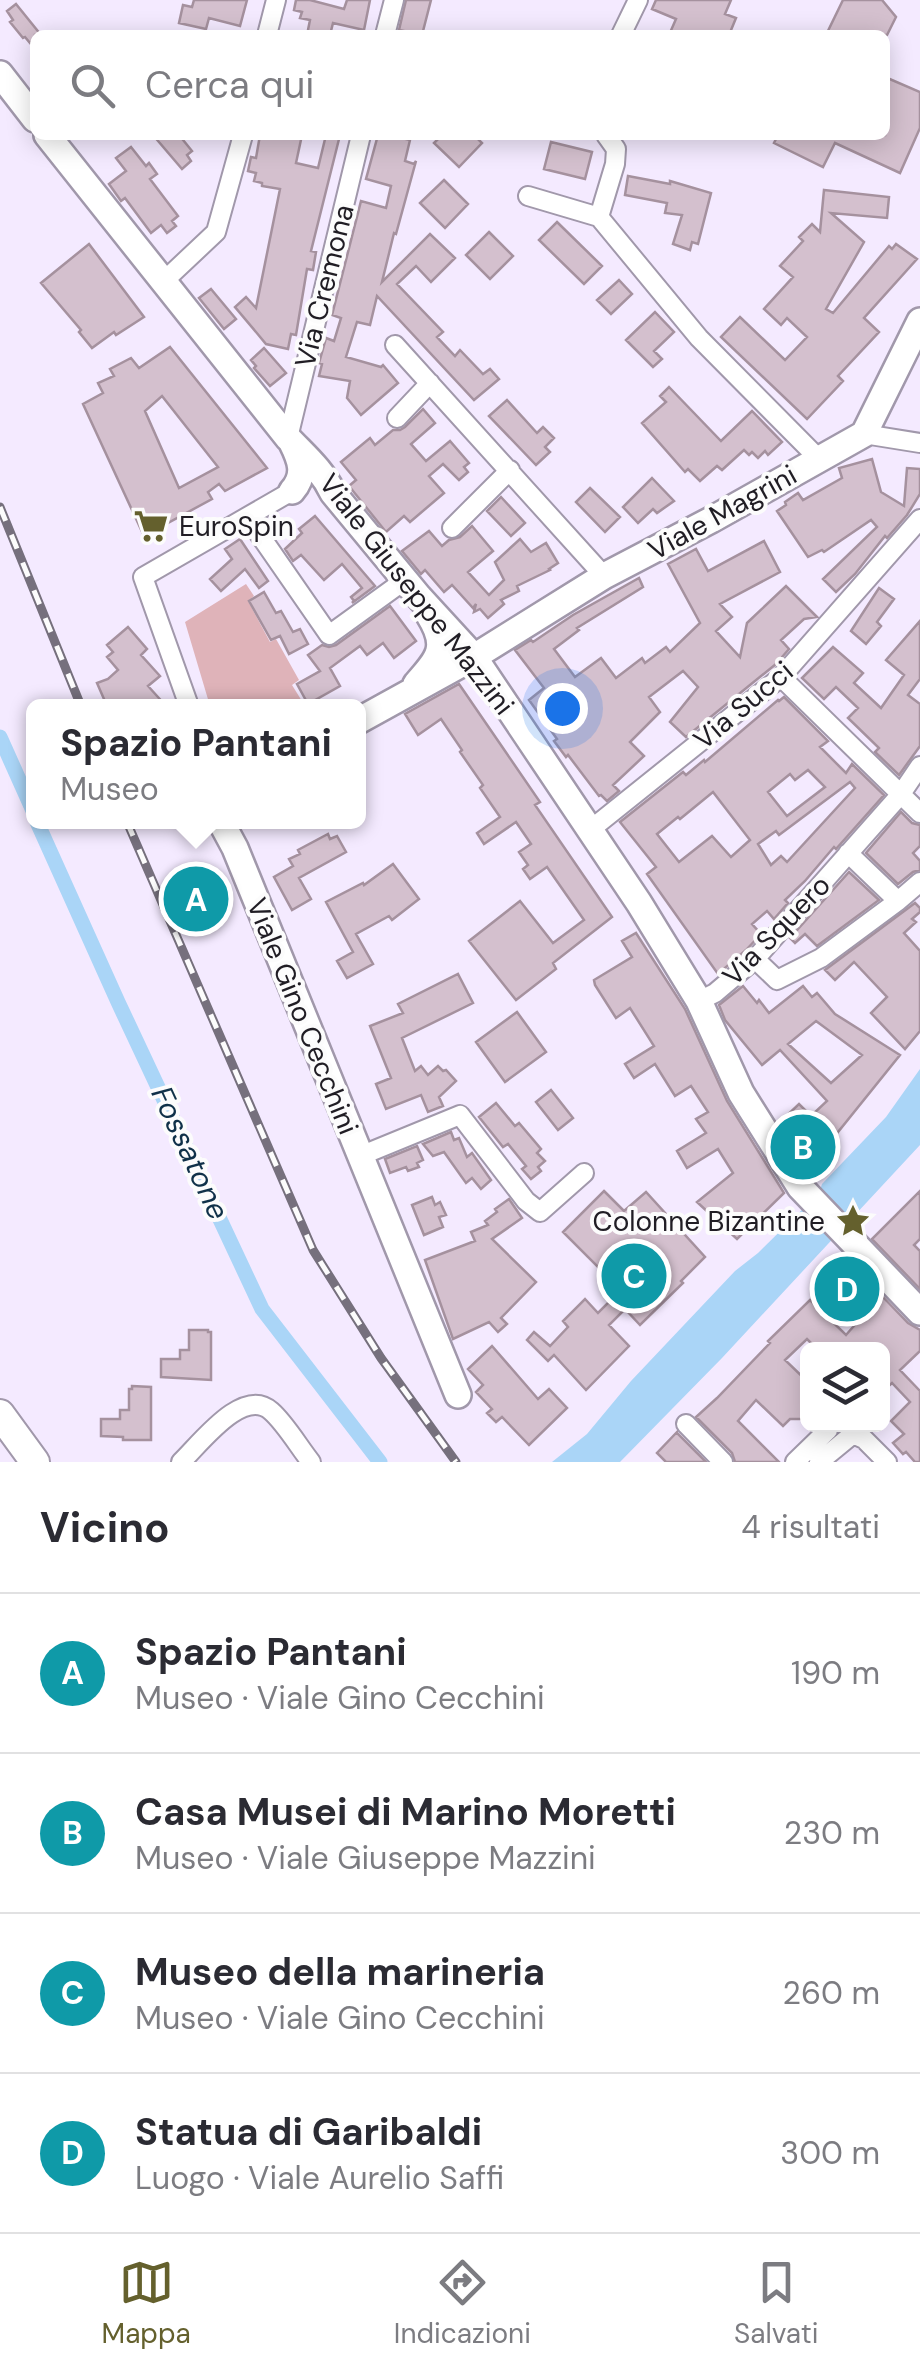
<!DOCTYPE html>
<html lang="it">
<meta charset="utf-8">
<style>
body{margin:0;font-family:"DM Sans",sans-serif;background:#f2f2f3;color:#2b2b33}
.controls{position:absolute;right:30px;bottom:30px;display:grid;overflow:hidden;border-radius:15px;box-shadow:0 5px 25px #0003}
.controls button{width:90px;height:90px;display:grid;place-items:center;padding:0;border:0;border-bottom:2px solid #e1e1e2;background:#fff;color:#2b2b33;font:50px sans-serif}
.you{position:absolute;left:562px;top:708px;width:35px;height:35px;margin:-25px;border:8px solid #fff;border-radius:50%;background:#1a73e8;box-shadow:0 0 0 15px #1a73e833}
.badge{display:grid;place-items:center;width:65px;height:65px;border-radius:50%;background:#64602d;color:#fff;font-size:32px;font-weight:700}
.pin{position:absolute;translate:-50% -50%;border:5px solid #fff;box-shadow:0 2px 10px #0006}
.popup{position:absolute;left:26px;top:699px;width:340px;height:130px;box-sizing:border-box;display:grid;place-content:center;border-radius:15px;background:#fff;filter:drop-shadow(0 2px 8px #0005);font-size:32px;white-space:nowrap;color:#7c7c81}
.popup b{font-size:38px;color:#2b2b33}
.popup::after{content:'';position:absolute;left:50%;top:100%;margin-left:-20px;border:20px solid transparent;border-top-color:#fff}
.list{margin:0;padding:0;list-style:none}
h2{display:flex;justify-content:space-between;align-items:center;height:130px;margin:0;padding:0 40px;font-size:42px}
h2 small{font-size:32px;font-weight:400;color:#7c7c81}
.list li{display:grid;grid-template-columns:65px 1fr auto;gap:30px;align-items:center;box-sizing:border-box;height:160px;padding:0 40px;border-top:2px solid #e1e1e2}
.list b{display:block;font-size:38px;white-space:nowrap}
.list p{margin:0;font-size:32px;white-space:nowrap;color:#7c7c81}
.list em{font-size:32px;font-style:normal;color:#7c7c81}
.icon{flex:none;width:55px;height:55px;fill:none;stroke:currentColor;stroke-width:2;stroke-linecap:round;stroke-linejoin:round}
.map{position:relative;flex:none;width:920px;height:1462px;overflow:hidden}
.search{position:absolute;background:#fff;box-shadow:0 5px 25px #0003;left:30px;right:30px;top:30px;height:110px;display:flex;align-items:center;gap:25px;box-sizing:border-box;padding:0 35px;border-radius:15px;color:#7c7c81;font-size:38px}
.sheet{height:770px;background:#fff}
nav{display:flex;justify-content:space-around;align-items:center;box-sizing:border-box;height:140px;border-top:2px solid #e1e1e2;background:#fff;font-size:28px;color:#7c7c81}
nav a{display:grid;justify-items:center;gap:5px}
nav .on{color:#64602d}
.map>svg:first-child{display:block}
.green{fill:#dfb3b9}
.water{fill:#aad5f7}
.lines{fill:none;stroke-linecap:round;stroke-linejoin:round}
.canal{stroke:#aad5f7;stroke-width:15}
.building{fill:#d4c0ce;stroke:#a5919e;stroke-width:2.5;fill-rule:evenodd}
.street-casing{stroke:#a198ab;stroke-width:22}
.secondary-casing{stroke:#a198ab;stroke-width:30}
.primary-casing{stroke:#a198ab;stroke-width:32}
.street{stroke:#fff;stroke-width:18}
.secondary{stroke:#fff;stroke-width:25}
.primary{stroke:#fff;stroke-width:28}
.rail-casing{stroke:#76707d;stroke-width:9}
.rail{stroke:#fcfcfc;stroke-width:5;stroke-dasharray:15;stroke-linecap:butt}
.labels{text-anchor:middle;stroke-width:8;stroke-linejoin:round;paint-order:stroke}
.street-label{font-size:28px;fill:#201d24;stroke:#fcfcfc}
.poi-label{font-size:28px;fill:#201d24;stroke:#fcfcfc;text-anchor:start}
.water-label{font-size:30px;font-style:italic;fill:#103149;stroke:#fcfcfc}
</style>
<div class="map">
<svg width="920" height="1462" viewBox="0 0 920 1462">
<rect width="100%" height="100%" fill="#f4eaff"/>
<path class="green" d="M246,584L254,596L248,601L270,642L276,639L299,680L292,685L305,706H210L185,622Z"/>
<path class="water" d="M920,1069V1145L722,1358L620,1462H552L587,1434L631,1381L735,1271L758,1253L819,1193L822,1184L886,1117Z"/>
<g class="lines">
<path class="canal" d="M0,737L34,813
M37,822L118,1002L262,1309L380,1462"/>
</g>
<path class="building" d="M194,0H247L240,26L209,18L206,29L179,23L183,5L192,7Z
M296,0H310L344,9L347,0H370L364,30L333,23L330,35H307L310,20L300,18L302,12L294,10Z
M406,0H431L422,35L399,30Z
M656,0H731L725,14L736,18L729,35H669L676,19L652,9Z
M843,0H882L896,17L887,35H826Z
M16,4L41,35H35V39L30,43L25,37L23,38L10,22L13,20L7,11Z
M885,77L920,92V128L900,173L835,143L823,167L774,143L778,135H885Z
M153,135H179L192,151L187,155L191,161L182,169Z
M260,135H302L296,163L318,168L326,135H340L311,251L316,252L313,270L307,269L296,335L291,334L288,349L266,344L235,307L246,297L256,308L280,189L262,186V183L254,181L256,173L248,171L251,157L256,158Z
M378,135H390L410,140L405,161L414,164L416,161L396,234L394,233L382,282L430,234L455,258L431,282L416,266L397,284L443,332L437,337L455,356L460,350L483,374L490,369L499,379L474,400L377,296L370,325L357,322L346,357L381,367L383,365L398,383L361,415L347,398L350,381L319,376L322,364L319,363L326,338L334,341L341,318L332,315L361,201L386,208L391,186L366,179Z
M442,135H474L482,143L459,167L434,143Z
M551,142L592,152L585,179L544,169Z
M131,147L146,166L149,163L157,174L150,179L178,216L172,221L176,226L167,233L161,225L151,233L125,198L121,201L109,184L126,171L116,158Z
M628,176L670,184V181L711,193L698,244L692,242L690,250L673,244L682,215L665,213L667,203L625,195Z
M444,180L468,204L445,228L420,203Z
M824,190L889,197L887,218L831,213L864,242L826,309L833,313L889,246L892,249L896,244L917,259L864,318L879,332L838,376L843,381L807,419L721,337L740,317L785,360L807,337L787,318L781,325L764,309L793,277L780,266L803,241L799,237L812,224L820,232Z
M557,222L602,266L584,284L539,240Z
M489,232L513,256L490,279L466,255Z
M89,244L144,317L116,335L114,332L92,348L79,332L81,330L41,283Z
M619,280L632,294L611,314L597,300Z
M211,289L236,319L224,329L199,298Z
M655,312L674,332L654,351L662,359L653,367L626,340Z
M170,347L267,468L225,491L219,484L208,492L212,499L144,536L83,404L103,393L98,383L114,376L110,369L131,358L139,368ZM162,396L218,467L179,488L145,411Z
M264,348L286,373L270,386L254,368L256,366L251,360Z
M669,387L721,441L752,411L782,442L768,455L765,451L758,458L752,452L749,455L744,450L722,470L717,466L700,481L688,469L685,472L642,423L666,402L660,396Z
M507,400L537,433L543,427L554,438L545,447L550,452L536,465L489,416Z
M423,409L435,423L411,444L426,461L450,441L469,463L464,467L468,472L459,480L443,464L429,476L444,493L410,522L404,516L386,532L349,486L356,480L341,462L370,438L375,445L393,430H400L405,427Z
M872,459L881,492L904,506L907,468L920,469V494L907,515L887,538L885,536L855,574L836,592L823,579L877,527L871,520L824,552L822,550L808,557L777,511L786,505L785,502L798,493L803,500L842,478L839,468Z
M652,478L674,501L657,513L653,509L638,523L623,507Z
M590,488L620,517L605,532L576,502Z
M501,497L525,523L511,536L487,511Z
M315,516L375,586L352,603L354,601L351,597L362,588L342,564L324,580L301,555L293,561L285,549L302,533L299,529Z
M472,526L493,551L468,572L489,595L504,580L495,562L520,539L531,552L546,543L558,563L549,569L550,570L517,586L519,591L501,600L504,604L488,618L480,609L474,612L476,604L473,608L452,585L444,592L425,570L421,574L402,551L429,531L442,546L449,540L460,537Z
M240,539L268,581L259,588L245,569L221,591L210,579L232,559L225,549Z
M764,541L780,572L720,604L732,617L716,631L740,657L747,623L786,586L817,617L804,619L781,640L789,649L776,664L686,737L670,722L698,687L683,671L649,697L660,712L630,742L644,756L613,785L619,791L607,801L601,795L599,796L568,755L566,757L554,741L557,739L529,700L544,688L515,650L531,640L533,642L573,615L639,578L643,587L577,628L579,630L554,649L575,677L601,658L616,678L642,658L645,663L666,647L670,652L700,623L668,564L696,549L708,571Z
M879,588L894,599L877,622L881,626L866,644L851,631Z
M264,592L276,613L281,611L293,632L300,629L308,644L289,654L280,636L271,640L249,601Z
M390,606L416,641L394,658L383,643L367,655L360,646L330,668L340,686L308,704L297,684L320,671L308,655L322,645L329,647L336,645Z
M920,621V679L908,695L920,704V746L899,775L875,752L879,748L848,718L858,708L836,687L824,699L802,678L833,647L863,673L854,683L881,708L904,675L886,660Z
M128,627L147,649L141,655L160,676L148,686L166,706H107L97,683L108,679L118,670L107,657L113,652L107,645Z
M459,684L540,802L535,805L612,917L553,963L556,969L516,1000L469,941L520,901L553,943L584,920L547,867L530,879L523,869L528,865L519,852L531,844L516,822L484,844L477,833L500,817L480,788L483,785L460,752L462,750L441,719L418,735L405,714Z
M784,697L828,741L820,747L846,773L852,764L884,795L836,849L834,847L805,881L785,900L788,903L774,919L767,911L752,924L761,934L746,950L718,974L647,874L656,867L620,822L683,772L686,775L704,760L705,762L778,700L779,701ZM808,770L825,787L787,816L768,792L790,774L795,780ZM850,782L855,788L787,862L781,856L771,865L758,844L776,831L779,835ZM713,792L750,840L731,857L712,836L679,862L657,834L678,817L680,819Z
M901,812L912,823L920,825V846L913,853L920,861V870L913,872L898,884L866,853Z
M328,834L330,839L337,836L346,852L299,878L311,899L292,910L274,877L293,866L289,859L300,854L298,850Z
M393,864L419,899L392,920L389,916L356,934L373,964L347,978L337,961L353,952L326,902L363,883L364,885Z
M198,869L219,917L193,928L173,880Z
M849,872L879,900L817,946L805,934L795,943L790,938Z
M915,903L920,908V912L912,919L916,922L904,933L920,951V1031L905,1049L871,1013L887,997L854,962L835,980L825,970Z
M636,933L685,1009L727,1101L784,1193L737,1239L697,1202L733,1173L718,1149L687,1168L677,1151L706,1133L696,1119L708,1112L691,1086L675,1096L655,1064L634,1078L625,1064L654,1046L630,1008L616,1018L595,985L594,980L632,957L622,941Z
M458,974L473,1003L402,1038L415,1071L421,1066L428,1075L438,1066L443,1071L446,1070L456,1081L439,1097L443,1106L428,1112L421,1095L386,1109L376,1084L391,1078L370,1026L403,1013L398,1004Z
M743,986L757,1003L759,1000L769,1013L803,986L812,997L817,993L835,1014L900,1055L813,1163L786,1135L779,1123L799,1104L811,1116L827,1101L780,1050L762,1065L725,1020L719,1005ZM816,1021L862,1055L831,1083L788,1044Z
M517,1012L546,1052L505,1082L476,1042Z
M551,1090L573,1118L558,1130L536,1102Z
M496,1103L515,1126L519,1123L541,1149L537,1153L545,1161L538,1167L541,1171L531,1179L522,1169L526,1166L508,1144L503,1147L479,1117Z
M451,1132L454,1140L459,1138L467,1157L472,1153L491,1180L481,1189L472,1178L466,1183L444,1152L433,1156L423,1144Z
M417,1146L423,1160L417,1163L419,1167L408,1171L406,1167L390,1173L385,1159Z
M604,1191L624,1211L646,1192L705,1257L681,1281L683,1283L640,1325L625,1309L609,1325L629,1346L586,1390L554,1355L548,1361L527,1340L534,1332L550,1346L568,1327L563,1321L585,1299L598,1313L621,1290L563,1232Z
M920,1191V1239L914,1245L920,1251V1289L872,1239Z
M432,1197L435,1205L440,1202L446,1215L439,1217L443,1227L424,1235L412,1205Z
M509,1199L522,1218L492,1239L536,1282L501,1318L507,1324L498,1332L489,1322L453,1339L425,1260L475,1241L471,1232L488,1225L485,1221L497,1212L495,1209Z
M881,1295L908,1323L920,1330V1351L900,1370L920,1391V1462H915L906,1452L903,1454L893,1443L904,1434L891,1421L910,1402L892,1383L882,1392V1350H818L807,1339L785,1360L808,1382V1414L802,1419H790L783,1426L756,1400L738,1421L779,1462H735L732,1453L696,1417L717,1398L770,1343L768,1341L810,1300L846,1335Z
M189,1330H208V1332H211V1380L161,1377V1359H180V1350H189Z
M492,1346L538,1399L549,1389L567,1408L529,1445L502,1417L496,1422L487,1413L492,1409L476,1392L483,1385L468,1369Z
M132,1386L151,1387V1440H123V1437L101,1436V1419H120V1410H129V1389H132Z
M677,1432V1433L706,1462H666L657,1453Z"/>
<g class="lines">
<g class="street-casing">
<path id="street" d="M267,35L276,0
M385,35L394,0
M621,35L638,0
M528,196L599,217L699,338L819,459
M599,217L615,164L616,149L606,135
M164,281L216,232L243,135
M395,345L604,576
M397,418L430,383
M864,434L920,443
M288,438L361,135
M248,518L329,635L405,580
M452,528L510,470
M781,677L920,813
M189,706L143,577L292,491
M590,830L781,677L920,519
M848,853L898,901
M755,959L777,980L821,958L898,901L920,882
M699,1001L715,993L755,959L901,794L920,766
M360,1156L460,1115L526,1201L540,1212L584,1173
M686,1424L723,1462
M181,1462C200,1444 243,1386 271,1411C285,1423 299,1447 311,1462
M795,1462L828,1430
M819,1462L853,1434L864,1439L887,1462"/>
</g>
<g class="secondary-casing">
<path id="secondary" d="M0,74L35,119
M47,135L288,438C305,456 322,470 333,493L419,597L474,657L639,903L699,1001L741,1093L800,1187L920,1312
M292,443C301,461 306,475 292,491
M416,684C439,658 449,647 429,615
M358,721L474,657L604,576L711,520L864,434L920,321
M221,822L235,848L458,1395"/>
</g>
<g class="primary-casing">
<path id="primary" d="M0,1414L35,1462"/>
</g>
<use href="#street" class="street"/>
<use href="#secondary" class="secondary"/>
<use href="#primary" class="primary"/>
<g class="rail-casing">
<path id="rail" d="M0,507L81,706
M127,822L313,1250L381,1358L456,1462"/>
</g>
<use href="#rail" class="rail"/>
</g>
<defs>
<g id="supermarket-bare" transform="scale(2.7)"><path d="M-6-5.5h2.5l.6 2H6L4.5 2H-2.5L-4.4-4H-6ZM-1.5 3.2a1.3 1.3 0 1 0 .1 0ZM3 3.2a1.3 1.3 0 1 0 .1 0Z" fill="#64602d" stroke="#fcfcfc" stroke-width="2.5" paint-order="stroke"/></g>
<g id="sight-bare" transform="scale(2.7)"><path d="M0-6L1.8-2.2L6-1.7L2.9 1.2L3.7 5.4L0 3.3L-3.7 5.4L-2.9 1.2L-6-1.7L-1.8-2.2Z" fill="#64602d" stroke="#fcfcfc" stroke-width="2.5" paint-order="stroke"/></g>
</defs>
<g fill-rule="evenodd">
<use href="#supermarket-bare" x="151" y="526"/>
<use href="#sight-bare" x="853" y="1221"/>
</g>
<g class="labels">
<g class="street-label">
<text transform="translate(324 286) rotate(-76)" y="10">Via Cremona</text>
<text transform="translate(722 512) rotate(-29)" y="10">Viale Magrini</text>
<text transform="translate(417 594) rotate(52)" y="10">Viale Giuseppe Mazzini</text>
<text transform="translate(743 705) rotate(-40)" y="10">Via Succi</text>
<text transform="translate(776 930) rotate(-46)" y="10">Via Squero</text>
<text transform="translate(303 1016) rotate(68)" y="10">Viale Gino Cecchini</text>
</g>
<g class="poi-label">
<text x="179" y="536">EuroSpin</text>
<text x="825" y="1231" text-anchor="end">Colonne Bizantine</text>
</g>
<g class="water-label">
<text transform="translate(190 1153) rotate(65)" y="10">Fossatone</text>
</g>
</g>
</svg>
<div class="controls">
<button><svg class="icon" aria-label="layers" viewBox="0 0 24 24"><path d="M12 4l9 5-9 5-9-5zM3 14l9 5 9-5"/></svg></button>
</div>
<div class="you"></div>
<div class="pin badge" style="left:196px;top:899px;background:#0f9aa8">A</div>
<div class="popup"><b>Spazio Pantani</b>Museo</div>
<div class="pin badge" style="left:803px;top:1147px;background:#0f9aa8">B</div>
<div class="pin badge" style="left:634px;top:1276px;background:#0f9aa8">C</div>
<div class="pin badge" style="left:847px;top:1289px;background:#0f9aa8">D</div>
<div class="search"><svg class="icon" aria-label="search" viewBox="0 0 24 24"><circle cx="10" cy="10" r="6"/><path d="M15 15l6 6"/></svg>Cerca qui</div>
</div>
<section class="sheet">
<h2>Vicino<small>4 risultati</small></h2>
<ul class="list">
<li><span class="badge" style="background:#0f9aa8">A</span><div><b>Spazio Pantani</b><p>Museo · Viale Gino Cecchini</p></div><em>190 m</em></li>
<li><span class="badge" style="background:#0f9aa8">B</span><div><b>Casa Musei di Marino Moretti</b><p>Museo · Viale Giuseppe Mazzini</p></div><em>230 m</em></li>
<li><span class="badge" style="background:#0f9aa8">C</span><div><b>Museo della marineria</b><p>Museo · Viale Gino Cecchini</p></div><em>260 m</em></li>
<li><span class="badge" style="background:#0f9aa8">D</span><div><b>Statua di Garibaldi</b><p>Luogo · Viale Aurelio Saffi</p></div><em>300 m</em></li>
</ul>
</section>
<nav>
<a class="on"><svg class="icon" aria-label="map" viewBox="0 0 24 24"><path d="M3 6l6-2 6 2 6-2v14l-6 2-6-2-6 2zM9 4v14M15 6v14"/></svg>Mappa</a>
<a><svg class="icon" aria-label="directions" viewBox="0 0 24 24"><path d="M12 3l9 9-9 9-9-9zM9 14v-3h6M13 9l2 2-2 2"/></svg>Indicazioni</a>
<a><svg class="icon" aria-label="saved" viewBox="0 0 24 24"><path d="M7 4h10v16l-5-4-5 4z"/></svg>Salvati</a>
</nav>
